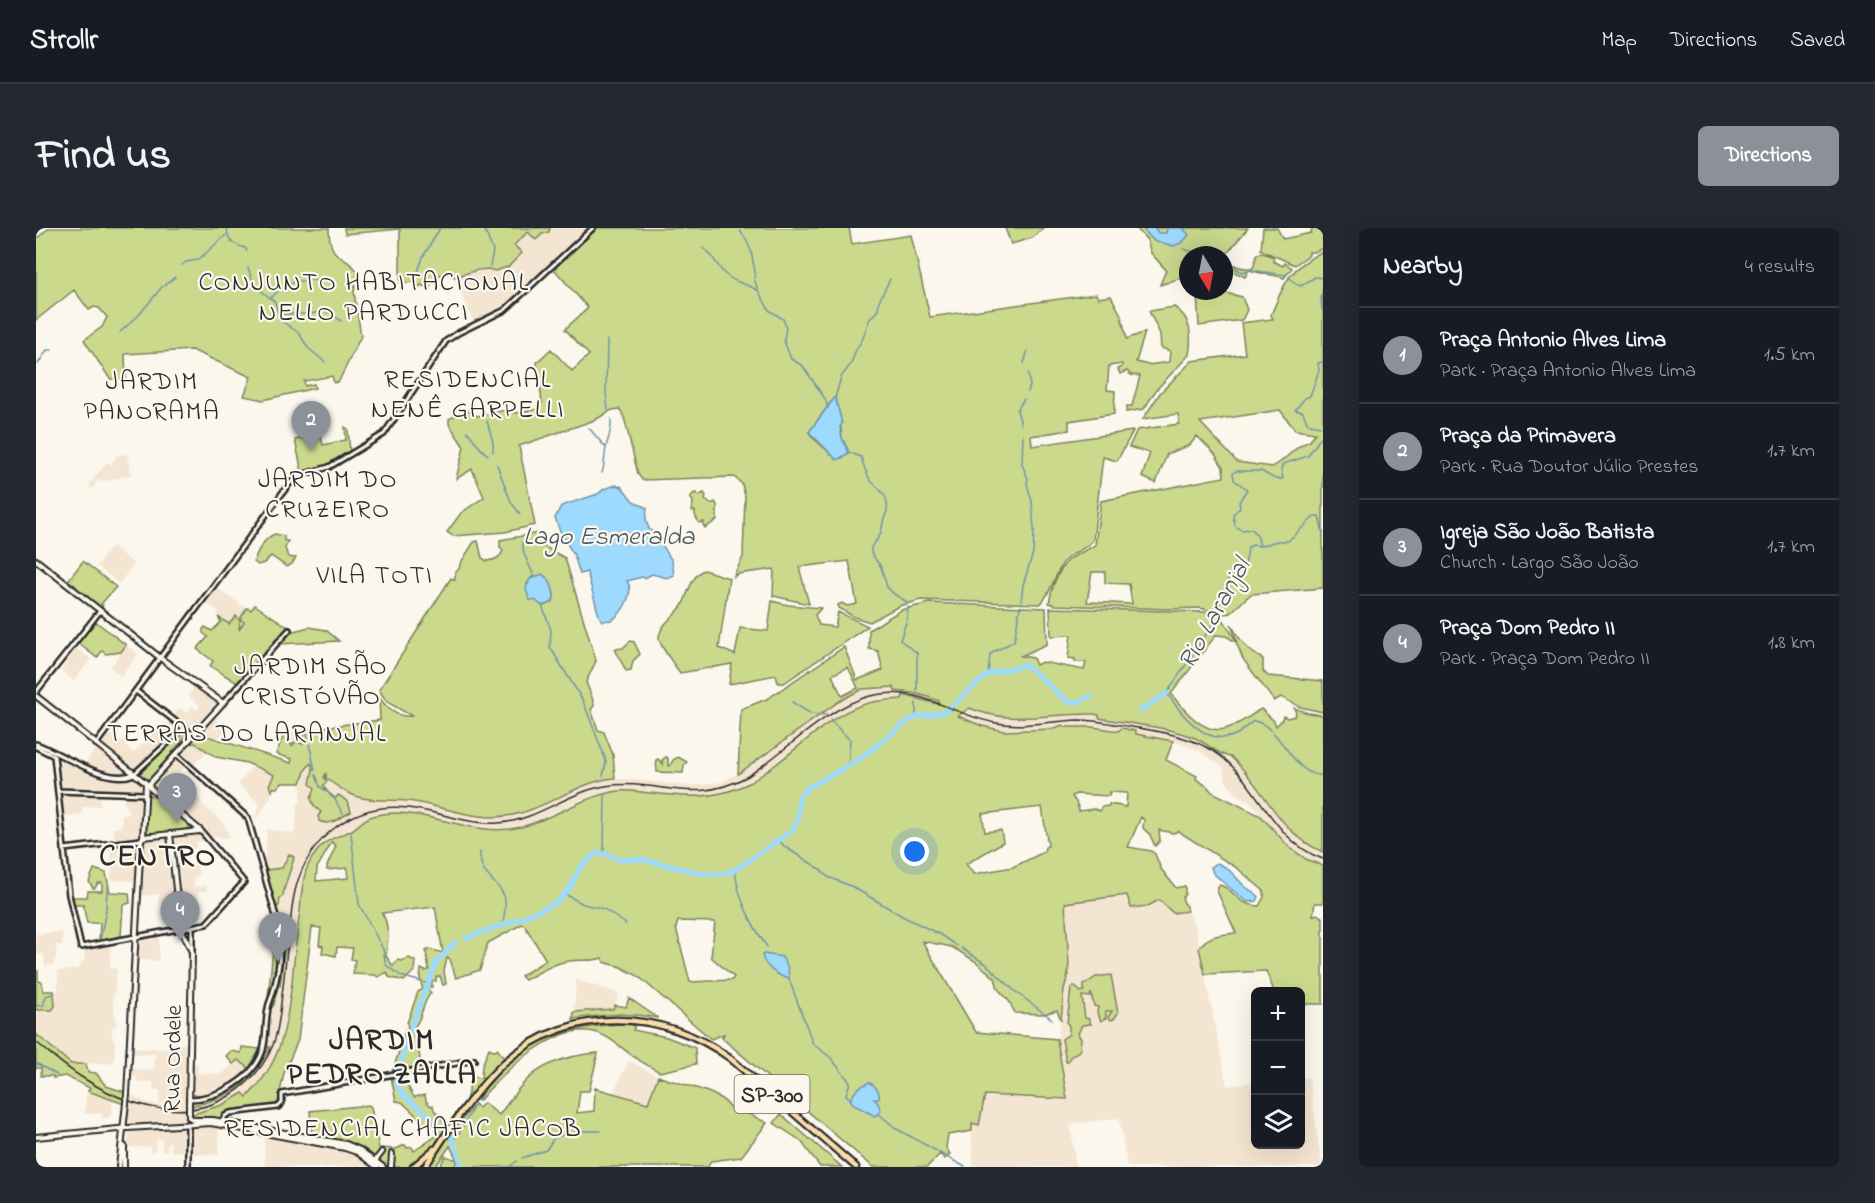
<!DOCTYPE html>
<meta charset="utf-8">
<style>
body{margin:0;font-family:"Indie Flower",sans-serif;background:#242831;color:#f1f3f6}
.controls{position:absolute;right:18px;bottom:18px;display:grid;overflow:hidden;border-radius:9px;box-shadow:0 6px 24px #0002}
.controls button{width:54px;height:54px;display:grid;place-items:center;padding:0;border:0;border-bottom:2px solid #363941;background:#171b24;color:#f1f3f6;font:30px sans-serif}
.compass{position:absolute;left:1143px;top:18px;width:54px;height:54px;border-radius:50%;background:#171b24;box-shadow:0 6px 24px #0002;rotate:170deg}
.you{position:absolute;left:879px;top:624px;width:21px;height:21px;margin:-15px;border:4px solid #fff;border-radius:50%;background:#1a73e8;box-shadow:0 0 0 9px #1a73e833}
.badge{display:grid;place-items:center;width:39px;height:39px;border-radius:50%;background:#8c9099;color:#fff;font-size:20px;font-weight:700}
.pin{position:absolute;translate:-50% -50px;filter:drop-shadow(0 2px 3px #0008)}
.pin::after{content:'';position:absolute;top:32px;width:21px;height:18px;background:inherit;clip-path:polygon(0 0,100% 0,50% 100%)}
.list{margin:0;padding:0;list-style:none}
h2{display:flex;justify-content:space-between;align-items:center;height:78px;margin:0;padding:0 24px;font-size:26px}
h2 small{font-size:20px;font-weight:400;color:#9ea1a6}
.list li{display:grid;grid-template-columns:39px 1fr auto;gap:18px;align-items:center;box-sizing:border-box;height:96px;padding:0 24px;border-top:2px solid #363941}
.list b{display:block;font-size:22px;white-space:nowrap}
.list p{margin:0;font-size:20px;white-space:nowrap;color:#9ea1a6}
.list em{font-size:20px;font-style:normal;color:#9ea1a6}
.icon{flex:none;width:33px;height:33px;fill:none;stroke:currentColor;stroke-width:2;stroke-linecap:round;stroke-linejoin:round}
.map{position:relative;flex:none;width:1287px;height:939px;overflow:hidden;border-radius:9px}
header{display:flex;align-items:center;gap:36px;box-sizing:border-box;height:84px;padding:0 30px;background:#171b24;border-bottom:2px solid #363941}
header strong{font-size:28px}
nav{display:flex;gap:33px;margin-inline-start:auto;font-size:21px}
.intro{display:flex;align-items:center;justify-content:space-between;box-sizing:border-box;height:144px;padding:0 36px}
h1{margin:0;font-size:42px}
.button{padding:15px 27px;border-radius:9px;background:#8c9099;color:#fff;font-size:21px;font-weight:700}
main{display:flex;gap:36px;padding:0 36px}
aside{flex:1;background:#171b24;border-radius:9px;box-shadow:0 6px 24px #0002}
.map>svg:first-child{display:block}
.built{fill:#f4e5d2}
.green{fill:#cbd98d;stroke:#7b825c;stroke-width:1.5;fill-rule:evenodd}
.water{fill:#9ddafe;stroke:#6f94aa;stroke-width:1.5}
.lines{fill:none;stroke-linecap:round;stroke-linejoin:round}
.stream{stroke:#6f94aa;stroke-width:1.5}
.river{stroke:#9ddafe;stroke-width:5}
.tertiary-casing{stroke:#2b2b2b;stroke-width:8}
.secondary-casing{stroke:#2b2b2b;stroke-width:8}
.primary-casing{stroke:#2b2b2b;stroke-width:9}
.tertiary{stroke:#fbf7ec;stroke-width:3}
.secondary{stroke:#fbf7ec;stroke-width:4}
.primary{stroke:#f9deab;stroke-width:4.5}
.rail{stroke:#2b2b2b;stroke-width:1.5}
.secondary-bridge-casing{stroke:#2b2b2b;stroke-width:8;stroke-linecap:butt}
.secondary-bridge{stroke:#fbf7ec;stroke-width:4}
.labels{text-anchor:middle;stroke-width:4.5;stroke-linejoin:round;paint-order:stroke}
.shield{fill:#fbf7ec;stroke:#696865;stroke-width:1.5}
.shield-label{font-size:22px;font-weight:bold;fill:#2b2b2b}
.street-label{font-size:24px;fill:#2b2b2b;stroke:#fbf7ec}
.neighbourhood-label{font-size:26px;letter-spacing:1.5px;fill:#2b2b2b;stroke:#fbf7ec}
.water-label{font-size:26px;font-style:italic;fill:#485760;stroke:#fbf7ec}
.district-label{font-size:30px;font-weight:bold;letter-spacing:1.5px;fill:#2b2b2b;stroke:#fbf7ec}
</style>
<header>
<strong>Strollr</strong>
<nav><a>Map</a><a>Directions</a><a>Saved</a></nav>
</header>
<div class="intro"><h1>Find us</h1><a class="button">Directions</a></div>
<main>
<div class="map">
<svg width="1287" height="939" viewBox="0 0 1287 939">
<rect width="100%" height="100%" fill="#fbf7ec"/>
<filter id="ink" filterUnits="userSpaceOnUse"><feTurbulence type="fractalNoise" baseFrequency=".0167" numOctaves="2"/><feDisplacementMap in="SourceGraphic" scale="12" xChannelSelector="R" yChannelSelector="G"/><feConvolveMatrix kernelMatrix="1 2 1 2 8 2 1 2 1" color-interpolation-filters="sRGB"/></filter>
<g filter="url(#ink)">
<path class="built" d="M496,0H561L518,41L516,39L472,80L439,97L418,49L452,41L459,43L468,39L478,17Z
M91,226L95,247L65,254L62,252L55,262L54,255L71,234L75,237L80,228Z
M76,318L98,336L83,356L61,338Z
M180,360L211,380L204,391L200,388L193,396L181,387L183,384L170,374Z
M90,417L102,426L85,448L74,440Z
M38,419L55,431L38,453L25,443L32,433L29,430Z
M159,458L183,475L175,485L177,489L192,501L180,511L255,535L236,560L235,569L220,592L218,591L224,576L202,556L217,538L195,531L180,529L170,524L157,538L152,535L141,547L154,557L151,562L154,567L163,571L166,574L165,576L185,592L194,609L183,610L182,607L168,611L160,615L161,618L158,620L159,621L150,625L153,637L160,634L163,646L157,650L159,659L170,658L171,663L162,664L163,670L122,675L123,666L102,668V653L74,652L77,637H82V634L76,635L73,617L77,616L76,612L79,611L77,600L85,599L86,586H94V584L91,583V578H88V565H63L65,578L46,579V586L27,589L21,531L23,530L46,539L72,504L84,514L89,510L92,514L89,517L97,525L109,514L105,510L113,501L117,498L122,501L128,494L131,497L143,480L151,485L156,478L161,482L164,478L152,468Z
M858,459L859,463L882,465L903,473L902,476L834,474L818,480L803,488L723,549L704,559L684,566L652,569L581,563L550,570L496,595L464,602H443L377,587L355,585L331,590L316,602L293,611L279,626L272,637L250,801L243,822L232,844L210,869L206,865L176,881L151,887L149,893L92,897L93,876L88,875L89,864L109,874L122,877L151,878L123,876L124,862H117V854H101V848H95V841L118,842L119,828V826H96V820L132,821V816H152V819H156V835H162V845L183,846H186L204,830L206,819L228,822L211,847L196,860L176,869L156,873V878L181,872L206,858L222,841L234,820L229,817L235,779L238,777L241,758H244L249,716L244,714L246,698L228,635L231,611L230,602L259,605L262,574H265L264,531L249,504L289,499L290,550L350,573H368L435,587L463,589L491,583L545,558L568,551H592L654,558L686,554L716,538L802,474L826,461Z
M933,480L956,488L976,491L1042,486L1064,487L1063,490L1138,503L1166,513L1189,529L1195,528L1202,535L1241,588L1261,609L1287,624V638L1261,625L1245,612L1215,575L1202,568L1190,554L1187,539L1160,521L1137,513L1057,499L983,503L961,502L921,489Z
M1091,667L1112,678L1123,672L1137,685L1152,683L1160,702L1191,858L1219,854L1220,916H1264L1265,850L1273,849L1286,939H1091L1083,890L1034,896L1040,939H937L935,894L943,897L948,867L1030,871L1021,811L1026,784L1028,761L1032,747L1029,675Z
M27,704L26,717H20L21,725L17,737L9,738L8,726H3L0,729V706Z
M123,707V733L101,731L103,710Z
M75,715L74,740L81,741L77,772L80,798L76,799V809L79,813L78,835L35,836L0,806V782H15L18,780V763H22V743L42,741L49,731L47,721Z
M540,752L583,765L577,781L538,784Z
M593,833L622,848L612,875L577,865Z
M52,863L77,872L75,888L66,891V886H49L50,867Z
M155,898L183,899V927L154,926Z
M131,899H150V923H135V914H132L131,923H126V911H120L119,923L115,924L114,919H91L93,903Z
M229,907L312,923L338,939H228Z"/>
<path class="green" d="M13,0H293C293,34 308,25 322,44L318,64L325,108L303,153L298,155L296,148L268,153L269,158L278,156L279,160L227,172L208,168L215,149L156,122L89,126L90,151H74L48,112L66,99L71,89L63,80L58,79L53,82L38,62L0,92V11Z
M308,0H514L513,4L506,6L500,12L492,4L478,17L486,25L472,39L459,43L452,41L442,42L418,49L416,45L403,47V50L398,51L393,61L385,57L383,59L380,54L364,55V1L309,6Z
M561,0H813L816,16L875,7L894,89L1060,66L1062,70L1075,68L1085,87L1091,111L1109,104L1100,134L1112,137L1133,134L1134,123L1125,120L1124,106L1113,83L1138,79C1156,90 1156,109 1153,127L1120,162L1108,181L1090,184L1091,178H1096L1104,148L1095,147L1091,143L1084,146L1082,141L1086,139V136L1073,138L1071,162L1079,163L1078,186L1033,193V202L995,208L996,218L1097,203L1081,233L1067,229L1057,312C1049,323 1034,324 1027,335C1020,345 1012,371 1004,376L885,372L863,378L834,394L818,389L803,380L802,377L806,375L811,378L821,376L813,333L763,339L773,376L737,368L738,341L701,346L698,349V347L707,329L709,268L706,256L698,249L606,252L602,246L588,189L584,181L576,182L559,192L483,218L499,297L469,304L417,308L411,304L425,285L448,269L436,241L420,251L428,219L413,196V191L430,182L441,188L470,182L480,185L501,181L506,175L501,134L515,121L536,143L553,127L529,101L552,80L518,41ZM795,174L803,183L806,210L812,222L806,230L801,231L776,209L773,204Z
M969,0H1008L996,10L975,16Z
M1100,0H1212L1189,28C1195,38 1205,41 1217,40L1221,26L1227,25L1238,29L1237,33L1247,38L1249,35L1256,40L1248,50C1236,46 1225,46 1213,42L1209,49L1188,39V27H1152V59L1144,50L1124,57L1130,42L1115,25L1111,12Z
M1227,0H1241L1247,11L1275,5L1276,0H1287V20L1278,24H1273V27L1259,37L1225,22Z
M1287,23V360L1215,366L1194,385L1188,386L1164,380L1133,381L1019,377L1013,375C1015,361 1022,341 1034,331C1041,326 1051,322 1059,317L1065,273L1188,249L1187,239L1179,226L1161,208L1154,217L1131,226L1120,255L1106,249L1114,225L1093,219L1101,202L1143,196L1142,186L1107,191L1124,165L1156,133L1209,126L1205,95L1237,91L1235,87C1249,53 1253,41 1287,23ZM1244,182L1259,202L1279,205L1274,213C1259,217 1250,233 1236,239L1201,234L1164,194ZM1056,344H1069V355L1093,356L1096,376L1051,374Z
M1182,63L1206,69L1211,82L1206,92L1163,98L1161,67L1171,70Z
M309,199L312,201L314,224L292,237L266,244L259,212L284,205L287,217L310,212Z
M660,265L662,268L668,265L670,268L669,272L675,276L679,274L681,277V292L669,300L667,297L668,294L663,295L659,287V283H656L657,273L654,270L657,266Z
M503,305L507,318L529,330L560,433L550,454C553,463 557,469 558,478L555,481L562,502L568,504L577,527L579,550C543,553 515,578 481,586C444,596 408,578 372,573C355,571 339,574 322,569C310,565 300,558 290,550V546L288,549L291,554L287,558L296,569L300,570L302,567C311,572 313,575 315,584C304,589 295,599 283,593L282,588L285,584L278,578L275,570L279,560L274,556L277,541L275,535L270,541L265,555H245L241,560H237L236,563L233,557L238,547L211,535L180,529L159,515L151,516L162,505L255,535L256,531L240,526L249,504L256,518L259,514L267,516V501L278,500L283,504L287,503L289,499L344,492L343,469C351,481 361,490 376,488L351,474L343,462L415,350L419,352V344L423,341L424,336L438,314L442,313L446,330L451,333C459,332 464,330 467,323L464,319V312ZM502,348L514,354L518,366L517,374L507,378L499,372L491,356L496,349Z
M239,306L248,308V313H252L249,320L252,329L260,330L256,336L251,339L235,328L228,335L222,337L218,334C220,325 229,309 239,306Z
M47,333L80,359L65,376L67,377L65,380L40,362V358L33,353V356L31,354Z
M668,342L693,350L683,420L699,427L704,400L732,403L736,373L752,377L785,380L779,387L783,397L799,399L802,384L832,398L748,455H742L740,447L693,456L696,436L644,445C639,437 622,417 623,408C625,396 639,388 646,378C652,367 655,347 668,342Z
M893,375L1010,380L1011,416L985,428L997,430L1000,437L1006,434L1048,442L1050,434H1039V431L1032,430L1035,407L1015,408L1014,380L1169,384L1187,391L1201,414L1195,396C1203,411 1212,424 1227,431V443L1232,448L1287,453V484L1264,479L1245,469L1238,473L1207,431L1200,414L1190,408L1180,407L1135,466C1147,481 1169,509 1192,500C1204,496 1215,487 1225,481L1238,493L1240,498L1245,493L1247,488L1251,490L1259,488L1260,485L1258,480L1272,485L1287,487V624C1241,604 1230,561 1195,529C1187,530 1169,514 1159,510C1129,498 1094,496 1063,490V487L1058,486C1012,485 978,498 933,480L922,488L946,498L968,503L1017,501L1026,497L1029,499H1057L1082,503L1086,500L1099,503L1100,506L1137,513L1130,532L1161,548L1160,551L1171,558L1176,564L1225,588L1253,619L1270,631L1287,638V675H1279L1277,688L1281,686L1287,690V776H1265L1264,764L1238,763L1230,743L1169,746L1163,720C1172,706 1186,707 1200,705L1181,663L1183,657C1199,660 1199,677 1223,678L1228,669V663L1201,640L1142,603L1137,605L1123,602L1124,613L1119,618L1114,607L1107,600L1108,592L1105,589L1092,619L1115,623L1119,626L1125,641L1140,660L1149,658V666L1146,670L1152,683L1137,685L1123,672L1112,678L1095,680L1091,667L1029,675L1033,736L1032,747L1028,761L1025,792L1021,782L1008,786L979,785L973,773L962,761L959,750L939,733L916,719L886,713L940,804L1021,811L1031,871L949,867L943,897L936,895V903L912,907L910,919L914,926L909,931L904,926L891,939H837L686,810L688,806L675,811L602,748L585,739L568,734L566,730C555,734 544,731 533,733C516,735 503,745 489,752L485,748L510,732L489,698L486,696L452,715L444,742L420,750L414,731L411,730L408,743L410,756L407,757L404,748L400,749V753H396V759H392V762L395,765C386,774 387,789 379,798L385,837L383,840L364,844L378,869L389,867L390,873L395,878L397,877L398,882L409,894L407,898L410,899L430,872L436,849L445,850L446,838L453,820L459,823L461,821L468,830L448,850L412,900L416,904L439,876L443,880L448,875L463,887C471,877 478,866 486,857C505,835 535,827 562,825L553,863H544L541,885L558,883L559,860L612,875L622,848C640,856 689,863 695,882L701,880L731,895L705,929L675,933L672,939H424L421,933L418,939H404L409,928L421,932L414,918L399,939H349L320,917L276,908L274,883L333,877L335,879L343,920L360,921L369,917L371,920L376,919L378,923L403,906L396,895H388L366,874L360,873L355,849L369,803L372,799L371,795L382,764L387,761L384,753L385,741L389,743L393,742L390,723L393,721L407,725L399,679L346,685C354,698 352,714 350,728L357,738L362,732L365,733L373,730L379,733L378,743L368,753L353,749L351,744L342,749L339,747L317,746L319,732L315,731L317,720L301,719L300,728L286,725L287,718L283,717L285,700L276,699L262,812L248,845L242,874L237,878L194,884L184,892L155,889L154,887L186,877L207,865L211,869C246,834 250,800 256,754C258,730 261,706 264,682C266,663 266,642 279,626C290,610 300,610 316,602C322,598 327,592 334,589C383,573 433,612 485,599C519,590 547,568 582,563C592,562 604,564 614,565C648,569 679,572 711,556C749,536 786,490 826,477C839,472 853,472 866,471L867,467L902,476L903,473C889,467 875,464 859,463L858,459L826,461L802,474L702,546L705,481L731,471L808,419L821,452L847,442L842,423L833,421V402L865,382ZM812,439L822,460L806,468L796,447ZM1073,564L1091,565L1090,579L1073,576V578L1065,579L1064,583L1058,581L1043,583L1041,576L1036,568L1040,566L1073,568ZM1006,579L1012,618L1009,619L1008,624L977,639L938,646L930,636L967,614L965,602L949,604L946,586ZM296,614L300,618L291,638V642L311,640L312,650L280,653L281,640ZM642,693L679,694L675,729L698,749L696,752L654,754L640,700Z
M219,377L252,399L203,456L174,438L177,433L161,421L172,409L167,405V401L169,399L176,403L185,394L182,389L193,396L200,388L204,393L203,402L208,394L204,391L211,380L215,382Z
M59,393L90,417L85,424L70,426L66,423L61,430L42,415Z
M273,399L290,402L303,413L243,416L254,404Z
M594,413L598,414L604,426L597,433L595,442L590,443L579,421L587,420Z
M147,503L150,508L113,552L103,547V543Z
M630,529L632,530V537L634,538L637,532L642,529L651,534L648,537L647,545L621,544L620,532L622,531L627,536L626,532Z
M113,567C122,568 144,588 153,596V601L111,606V568Z
M253,626L258,629C255,643 249,653 247,668L244,670L243,678L240,679L230,642L246,640Z
M58,641L70,645L74,664L93,665L94,675L87,677L85,708L63,713L64,695H51L47,677H37L36,669H51L52,663H66V655H62L59,660H57L53,654Z
M237,688L238,695H245L244,714L249,716L244,758H241L238,777L236,779L231,778L237,722L235,716Z
M0,743H2V753L6,754L7,763H18L19,778L16,782H0Z
M1075,747L1082,785L1078,791L1075,792L1072,789L1076,783H1070V790L1065,793L1061,784L1062,779L1058,778L1055,765L1054,769L1046,768L1049,790L1053,791L1055,796L1046,797L1042,806L1045,811L1044,822L1034,829L1032,834H1030L1026,811L1033,806V798L1031,795L1035,760L1038,758L1045,764L1048,763V757L1060,749Z
M593,770L622,790C592,784 568,786 537,791L538,784L577,781L579,777L590,779Z
M587,796L599,797L597,802L631,809L659,820L660,836L624,844C616,840 608,836 600,830C587,822 577,810 562,805C522,791 466,845 443,873L441,872C480,817 521,799 587,796Z
M0,806L35,836H50L52,844L60,845L70,858L89,864L88,876L52,863L54,860L29,848L17,850V848H5V840H0Z
M229,817L234,819C217,855 193,871 155,878V873C193,868 213,851 229,817Z
M206,819L224,821L213,840L202,832L197,836L190,828L195,823L205,825Z
M745,886L806,939H784L765,913L738,895Z"/>
<path class="water" d="M1106,0H1119L1122,5H1130L1131,0H1147L1153,7L1147,14L1138,18L1118,13Z
M799,169L806,195L804,200L806,210L813,225L801,232L773,204Z
M580,257L586,259L597,273L611,280L610,292L613,301L619,305L636,333L638,347L631,350L616,346L609,350L606,349L591,353C599,364 587,385 576,392L566,393L563,388L551,344L544,346L538,327L525,306L519,290L525,278L562,266L568,261Z
M506,346C514,351 520,364 517,374L506,378L499,372H493L490,360L494,351Z
M1181,635C1195,640 1200,651 1211,660C1216,664 1219,664 1223,669L1221,673L1212,674L1207,671L1177,645L1175,639Z
M728,726L746,729L752,740L753,751C742,748 728,739 726,727Z
M833,854C839,857 845,864 843,871H838L842,875L845,883L839,888L818,877L814,871L822,860Z"/>
<g class="lines">
<path class="stream" d="M191,0C192,14 197,16 209,20L211,23
M448,0L457,23L454,38
M704,3L710,11L715,23L719,44L718,51L722,62L733,82L747,91L750,99L748,113L755,131L767,138L789,171L792,180
M667,20C678,27 681,39 690,47C699,55 711,56 721,62
M1147,21L1165,26L1177,23L1182,27
M1188,34L1206,44L1214,42L1250,47
M146,37L150,34L162,32L190,7
M212,40L218,57L239,74L244,92L263,105L272,120L289,134
M381,47L387,29L404,0
M1253,49L1260,56L1265,58L1279,49L1287,50
M235,70C254,49 270,52 296,52
M1286,82L1285,69L1287,59
M243,86H275L288,83L295,85L305,93
M84,104L102,88L126,59L139,49
M571,112L570,164L572,182
M1287,134L1282,135L1283,142L1274,168L1269,170L1259,182L1267,184L1271,195L1287,199
M988,135L992,122
M2,136L11,122H16
M992,145L994,158L992,164
M799,170L805,149L815,136L819,124L827,110L833,92L842,82L843,73L854,51
M451,193L457,214V224
M985,196L981,182L988,171
M553,200L570,220
M431,203C439,212 442,220 452,227
M1287,206L1272,228L1247,236L1245,241L1247,251H1239L1225,243H1200L1197,245L1198,252L1211,261L1203,274L1204,280L1197,286L1199,298L1205,302L1216,301L1221,307L1224,318L1217,317L1212,319C1211,328 1210,341 1202,347C1197,350 1193,348 1191,354C1184,368 1183,384 1177,396L1131,465C1145,486 1173,523 1203,505C1208,501 1212,496 1218,493C1245,497 1258,551 1287,547
M812,224L825,229C828,237 830,249 837,255C845,263 853,268 851,282C851,286 847,290 847,295C844,309 844,308 835,319V325L845,339L851,359L858,366L871,374
M461,237L475,274L484,286
M566,245C569,236 568,229 570,220C572,208 576,206 575,191
M486,314L488,326L499,350
M1225,318L1241,313H1252L1278,289L1283,288L1287,306
M985,374L987,357L997,325L998,302L996,273L991,256L992,251L986,236L987,207
M506,377L515,402L514,419L547,473L569,530L570,535L567,548
M872,379L871,392L864,412L881,425V463
M952,446L954,426L978,413L984,380
M756,474L775,486L790,487
M880,489V475
M794,492L814,512L812,538
M270,502L279,542
M280,547L284,559L297,568L307,586
M315,605L323,676L347,721L350,737L365,748L393,756
M742,611L749,619L784,641L792,649L815,658L868,689L905,707L921,718
M444,624C444,648 455,647 466,664C472,673 468,686 467,696
M567,625L568,621L569,566
M699,642C702,671 715,695 731,719
M529,666L547,676L568,681L590,696
M64,712L70,682L71,659
M925,720L950,736L980,764L1016,791
M236,742H238
M753,751L777,816L794,829L814,854L810,867L815,871
M0,777L7,778L10,768L16,766
M0,835L21,847
M442,873L444,870
M843,886L861,901L929,939
M417,912L424,904L439,876
M486,930L510,922L518,910L526,907L546,903H565
M385,939L391,932
M473,939L481,933"/>
<path class="river" d="M1104,483L1131,465
M430,710L484,691L521,674L534,660L545,638L561,625L571,626L584,632L604,631L669,646H684L699,642L757,602L762,590L763,569L771,560L821,533L870,494L880,489L909,484L952,446L990,437L1032,474H1041L1055,468
M419,715L401,733L377,794L363,840L360,855L367,867L399,892L417,912L426,939"/>
<g class="tertiary-casing">
<path id="tertiary" d="M100,463L157,507
M0,464L64,383
M187,475L253,402
M0,516C26,525 70,558 98,546L148,500
M60,516L253,256L265,247L293,239L348,206L410,113L422,105L469,82L557,0
M0,519L18,528L33,667L45,719L170,696L208,654L165,603
M140,526L212,590L243,699C242,707 242,713 243,722C245,736 238,763 233,776C229,790 231,807 227,822C218,851 181,871 153,871
M22,563L109,566
M28,621L105,612
M156,722V699
M186,894L189,888L194,885L242,879L246,875V866L438,832
M152,939V896"/>
</g>
<g class="secondary-casing">
<path id="secondary" d="M0,332L127,432L187,475L113,556L114,560L165,603
M0,468L110,555L107,609
M134,606L144,698L156,724L153,876
M107,609L164,603
M91,866L105,612L107,609
M153,889L158,892H177L310,916L324,922L347,939
M0,909L92,900L175,895L309,920L321,924L341,939
M339,933L346,924
M83,939L90,875
M88,939V918
M355,939L356,926"/>
</g>
<g class="primary-casing">
<path id="primary" d="M377,939L398,921
M389,939C409,906 441,859 469,834C534,776 628,781 695,831L820,939"/>
</g>
<use href="#tertiary" class="tertiary"/>
<use href="#secondary" class="secondary"/>
<use href="#primary" class="primary"/>
<path class="rail" d="M0,814C15,826 30,840 47,850C89,877 147,896 193,868C213,856 228,839 237,817C244,799 244,779 247,759C250,730 253,702 257,673C266,616 312,573 372,580C402,583 431,597 462,595C501,593 531,564 569,558C623,550 656,579 712,548C749,524 791,479 834,468C883,456 915,487 960,495C987,500 1015,493 1042,492C1060,492 1078,496 1096,499C1125,504 1154,508 1179,524C1223,553 1234,612 1287,631"/>
<g class="secondary-bridge-casing">
<path id="secondary-bridge" d="M90,875L91,866
M153,887V876"/>
</g>
<use href="#secondary-bridge" class="secondary-bridge"/>
</g>
</g>
<g class="labels">
<rect class="shield" x="698.5" y="847" width="75" height="38" rx="4.5"/>
<g class="shield-label">
<text x="736" y="874">SP-300</text>
</g>
<g class="street-label">
<text transform="translate(136 831) rotate(-89)" y="8">Rua Ordele</text>
</g>
<g class="neighbourhood-label">
<text x="328" y="62">CONJUNTO HABITACIONAL<tspan x="328" dy="30">NELLO PARDUCCI</tspan></text>
<text x="432" y="159">RESIDENCIAL<tspan x="432" dy="30">NENÊ GARPELLI</tspan></text>
<text x="116" y="161">JARDIM<tspan x="116" dy="30">PANORAMA</tspan></text>
<text x="292" y="259">JARDIM DO<tspan x="292" dy="30">CRUZEIRO</tspan></text>
<text x="339" y="355">VILA TOTI</text>
<text x="275" y="446">JARDIM SÃO<tspan x="275" dy="30">CRISTÓVÃO</tspan></text>
<text x="211" y="513">TERRAS DO LARANJAL</text>
<text x="367" y="908">RESIDENCIAL CHAFIC JACOB</text>
</g>
<g class="water-label">
<text x="573" y="316">Lago Esmeralda</text>
<text transform="translate(1177 385) rotate(-61)" y="9">Rio Laranjal</text>
</g>
<g class="district-label">
<text x="122" y="637">CENTRO</text>
<text x="346" y="821">JARDIM<tspan x="346" dy="34">PEDRO ZALLA</tspan></text>
</g>
</g>
</svg>
<div class="controls">
<button>+</button>
<button>−</button>
<button><svg class="icon" aria-label="layers" viewBox="0 0 24 24"><path d="M12 4l9 5-9 5-9-5zM3 14l9 5 9-5"/></svg></button>
</div>
<svg class="compass" viewBox="-18 -18 36 36"><path d="M0-13l5 13h-10z" fill="#e53935"/><path d="M0 13l5-13h-10z" fill="#9ea1a6"/></svg>
<div class="you"></div>
<div class="pin badge" style="left:242px;top:734px">1</div>
<div class="pin badge" style="left:275px;top:223px">2</div>
<div class="pin badge" style="left:141px;top:595px">3</div>
<div class="pin badge" style="left:144px;top:713px">4</div>
</div>
<aside>
<h2>Nearby<small>4 results</small></h2>
<ul class="list">
<li><span class="badge">1</span><div><b>Praça Antonio Alves Lima</b><p>Park · Praça Antonio Alves Lima</p></div><em>1.5 km</em></li>
<li><span class="badge">2</span><div><b>Praça da Primavera</b><p>Park · Rua Doutor Júlio Prestes</p></div><em>1.7 km</em></li>
<li><span class="badge">3</span><div><b>Igreja São João Batista</b><p>Church · Largo São João</p></div><em>1.7 km</em></li>
<li><span class="badge">4</span><div><b>Praça Dom Pedro II</b><p>Park · Praça Dom Pedro II</p></div><em>1.8 km</em></li>
</ul>
</aside>
</main>
